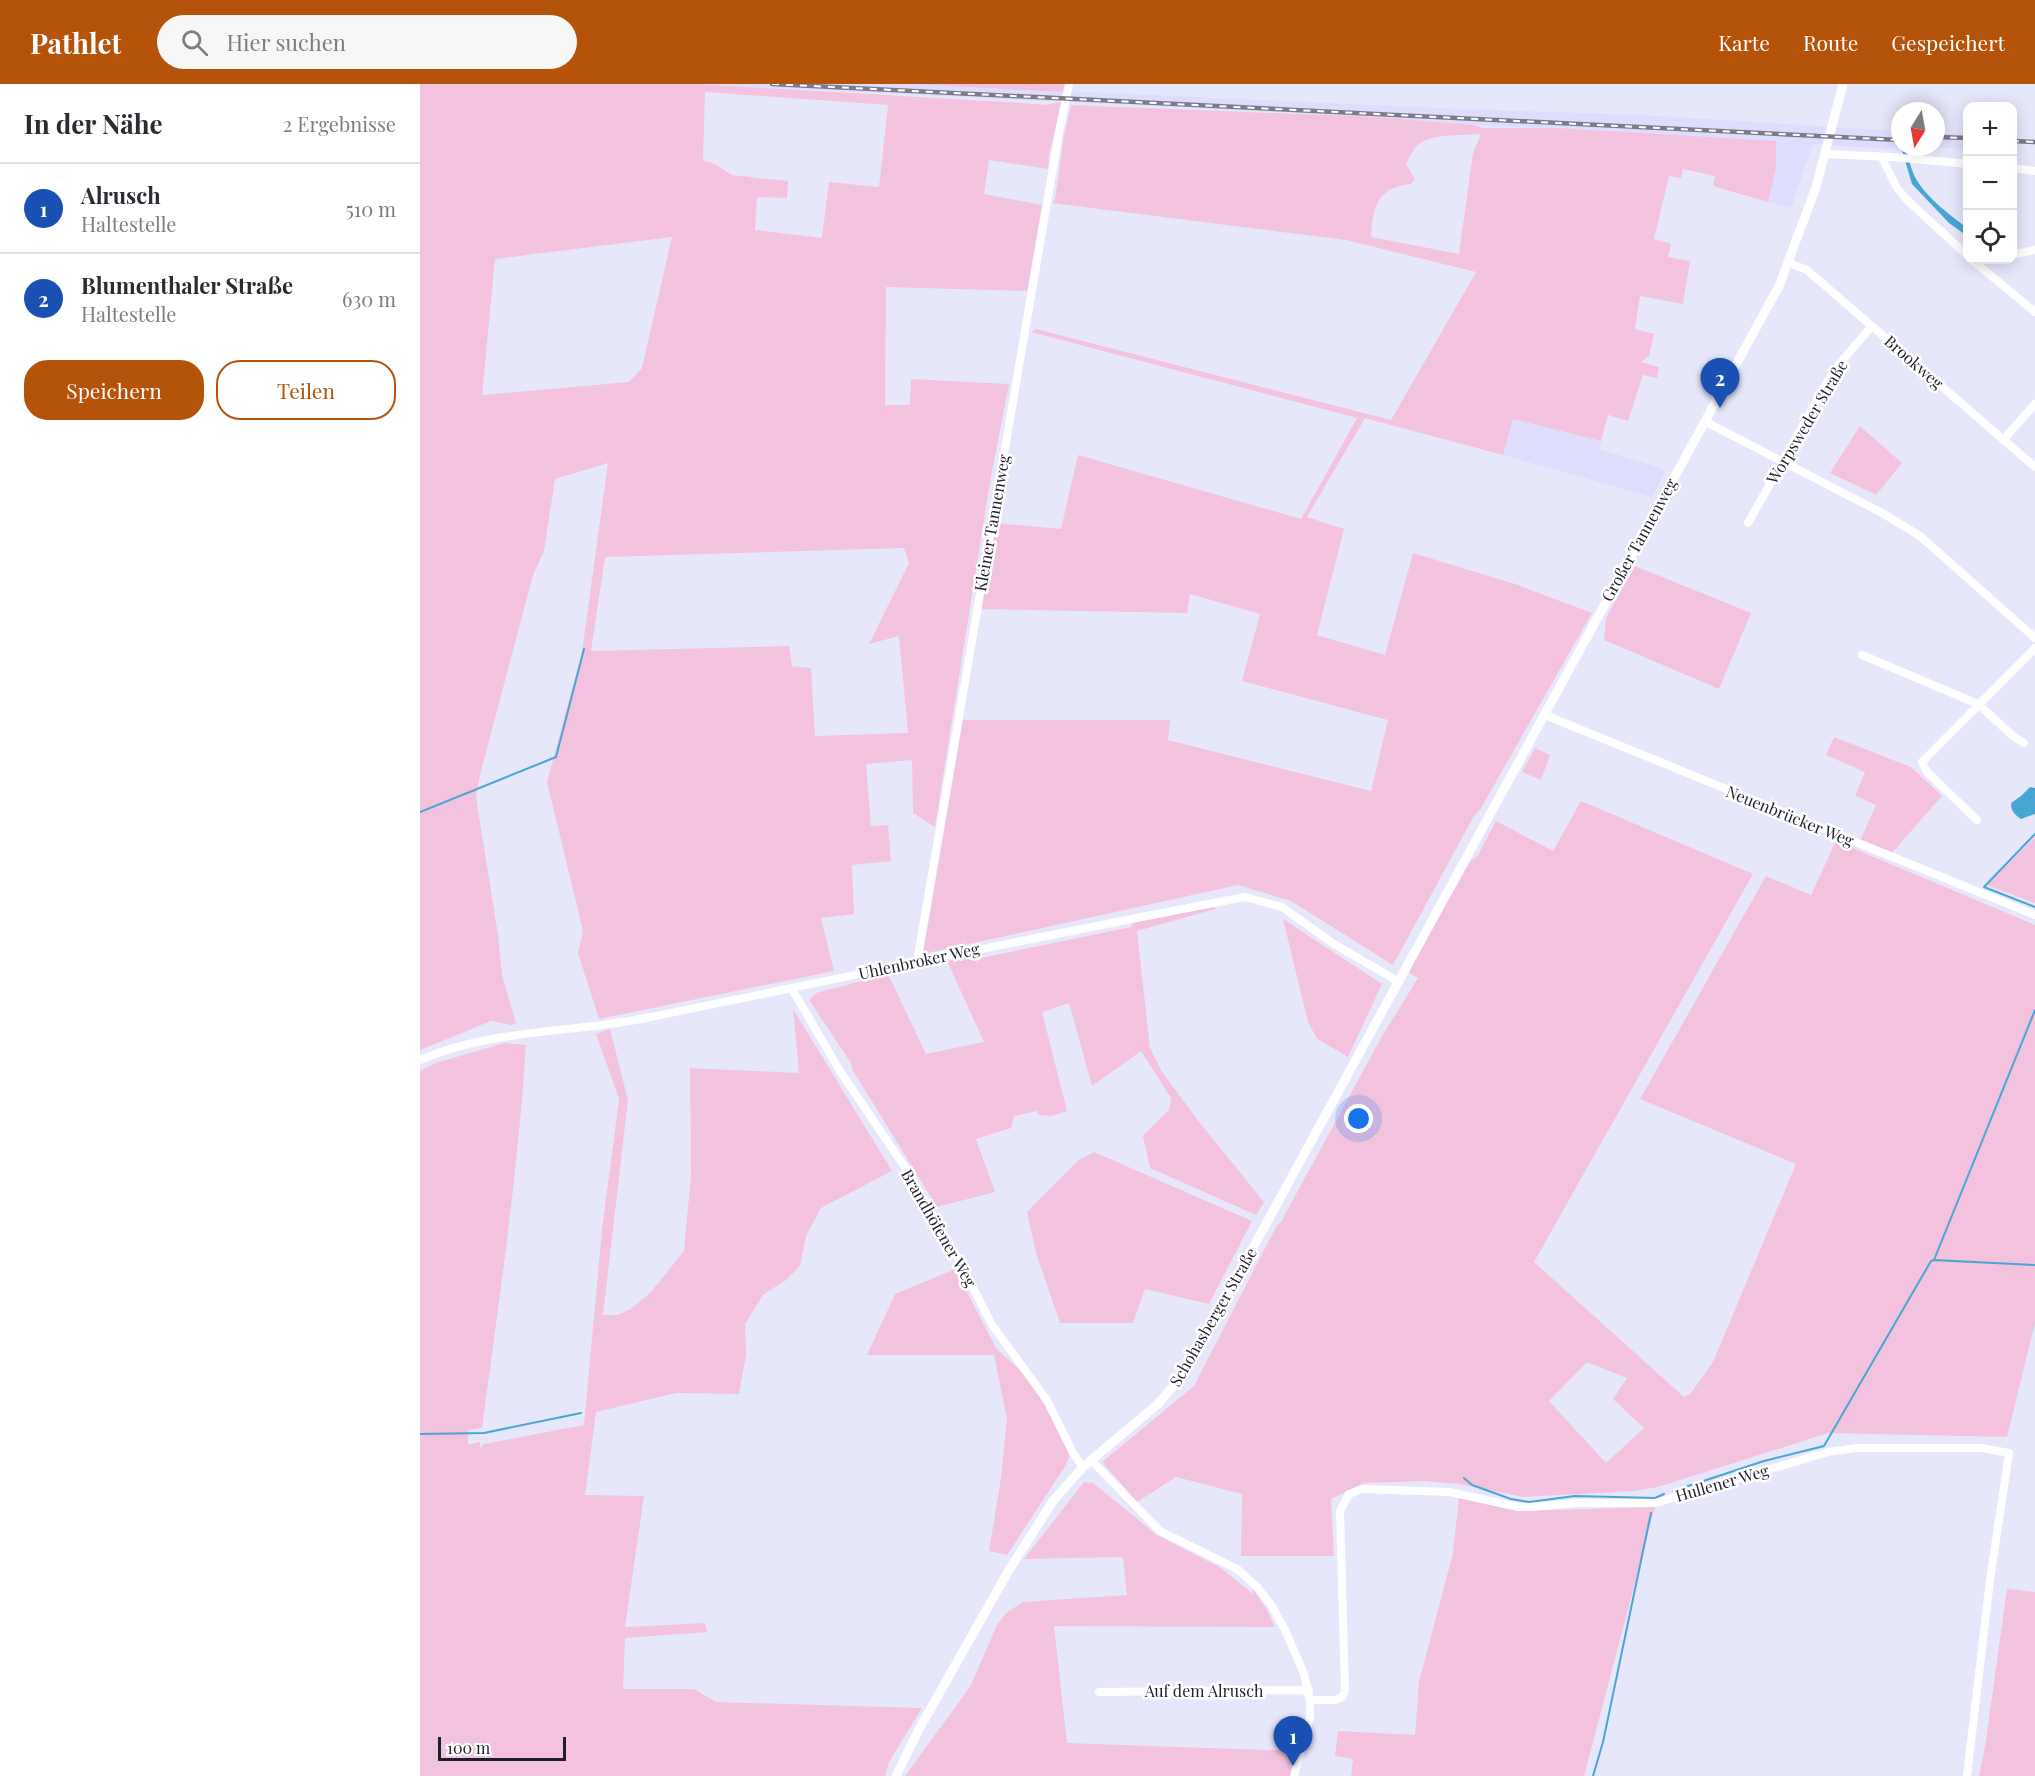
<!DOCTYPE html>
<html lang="de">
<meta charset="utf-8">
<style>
body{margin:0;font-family:"Playfair Display",serif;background:#f7f7f7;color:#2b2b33}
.controls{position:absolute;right:18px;top:18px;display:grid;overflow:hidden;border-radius:12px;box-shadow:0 3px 15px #0003}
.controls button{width:54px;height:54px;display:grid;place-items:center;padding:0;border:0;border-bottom:2px solid #e1e1e2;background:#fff;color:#2b2b33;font:30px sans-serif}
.compass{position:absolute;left:1471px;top:18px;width:54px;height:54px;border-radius:50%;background:#fff;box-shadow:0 3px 15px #0003;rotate:191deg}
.scale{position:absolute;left:18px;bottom:15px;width:128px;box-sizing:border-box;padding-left:6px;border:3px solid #1f1e2b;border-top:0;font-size:16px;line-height:21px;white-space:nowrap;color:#1f1e2b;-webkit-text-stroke:4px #fff;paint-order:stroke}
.you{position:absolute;left:939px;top:1035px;width:21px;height:21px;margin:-15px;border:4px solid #fff;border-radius:50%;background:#1a73e8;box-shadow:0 0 0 9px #1a73e833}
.badge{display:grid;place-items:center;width:39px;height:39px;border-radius:50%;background:#b45309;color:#fff;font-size:20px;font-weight:700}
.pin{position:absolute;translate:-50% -50px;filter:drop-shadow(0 2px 3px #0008)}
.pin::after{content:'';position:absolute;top:32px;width:21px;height:18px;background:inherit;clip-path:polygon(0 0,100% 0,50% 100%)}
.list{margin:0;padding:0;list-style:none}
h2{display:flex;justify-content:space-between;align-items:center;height:78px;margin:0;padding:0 24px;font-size:26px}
h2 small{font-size:20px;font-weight:400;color:#7c7c81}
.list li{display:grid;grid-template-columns:39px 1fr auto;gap:18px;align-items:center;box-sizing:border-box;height:90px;padding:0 24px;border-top:2px solid #e1e1e2}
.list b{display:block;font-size:22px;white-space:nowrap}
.list p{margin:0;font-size:20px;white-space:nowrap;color:#7c7c81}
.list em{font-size:20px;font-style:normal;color:#7c7c81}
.actions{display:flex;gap:12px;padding:18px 24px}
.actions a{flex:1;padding:14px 0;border:2px solid #b45309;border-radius:24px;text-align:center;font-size:21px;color:#b45309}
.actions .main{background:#b45309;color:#fff}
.icon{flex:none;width:33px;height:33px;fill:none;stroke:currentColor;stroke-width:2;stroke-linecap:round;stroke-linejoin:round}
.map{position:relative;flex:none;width:1615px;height:1692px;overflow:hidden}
header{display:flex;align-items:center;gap:36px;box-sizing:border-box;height:84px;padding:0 30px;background:#b45309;color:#fff}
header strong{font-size:28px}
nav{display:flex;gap:33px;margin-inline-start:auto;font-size:21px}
.search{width:420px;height:54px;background:#f7f7f7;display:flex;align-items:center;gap:15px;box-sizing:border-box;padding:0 21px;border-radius:33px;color:#7c7c81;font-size:22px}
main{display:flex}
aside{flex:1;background:#fff}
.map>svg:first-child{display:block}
.built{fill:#deddfe}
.green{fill:#f3c2df;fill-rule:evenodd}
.water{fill:#48a6d2}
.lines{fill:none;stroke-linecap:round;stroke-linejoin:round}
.stream{stroke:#48a6d2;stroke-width:2}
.minor{stroke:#fff;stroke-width:8}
.tertiary{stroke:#fff;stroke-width:9}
.rail-casing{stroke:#7c7b8c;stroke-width:4.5}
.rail{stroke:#fff;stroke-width:2;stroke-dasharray:7;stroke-linecap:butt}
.labels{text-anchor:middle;stroke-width:5;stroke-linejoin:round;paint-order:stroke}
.street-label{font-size:16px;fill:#1f1e2b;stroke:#fff}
</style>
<header>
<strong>Pathlet</strong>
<div class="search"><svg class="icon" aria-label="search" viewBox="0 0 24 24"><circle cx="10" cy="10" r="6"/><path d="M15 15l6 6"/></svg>Hier suchen</div>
<nav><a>Karte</a><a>Route</a><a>Gespeichert</a></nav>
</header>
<main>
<aside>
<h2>In der Nähe<small>2 Ergebnisse</small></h2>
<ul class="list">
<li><span class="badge" style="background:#1a4fb4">1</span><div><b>Alrusch</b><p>Haltestelle</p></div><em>510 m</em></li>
<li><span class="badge" style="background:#1a4fb4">2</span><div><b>Blumenthaler Straße</b><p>Haltestelle</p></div><em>630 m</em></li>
</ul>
<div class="actions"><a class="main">Speichern</a><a>Teilen</a></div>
</aside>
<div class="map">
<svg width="1615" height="1692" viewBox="0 0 1615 1692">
<rect width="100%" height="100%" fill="#e7e7fc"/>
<path class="built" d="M276,0H491L1019,24L1222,31L1480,47V63H1482L1466,65L1393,60L1371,124L1348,118L1356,84V57L1055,41L956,33Z
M1516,49L1547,51V65L1510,63H1516Z
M1093,335L1181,357L1179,365L1246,386L1232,413L1083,371Z"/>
<path class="green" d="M0,0H277L618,20L623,21L642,18L629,70L628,85L569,76L564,110L622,121L607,207L466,203L465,321H490L491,295L589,300L570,398L515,743L493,729L492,676L446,680L451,742L468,741L471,777L432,781L434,830L401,834L414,887L179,935L158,869L163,847L127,698L162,568L188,379L135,395L124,467L113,491L60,691L56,713L78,851L82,891L96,939L91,941L71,937L0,966ZM285,8L468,21L459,103L409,98L402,154L335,146L337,113L367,114L368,97L312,91L295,80L283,76ZM252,153L222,284L209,298L62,311L75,175ZM484,464L489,479L449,560L479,552L488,649L395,652L391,584L372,582L369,562L171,567L185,473Z
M491,0H645L644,8Z
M651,21L956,33L1055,41L1062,44H1138L1356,57V84L1348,118L1293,102L1295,92L1263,85L1261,94L1249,92L1234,155L1251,160L1248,173L1270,177L1263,220L1220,212L1215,245L1234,250L1229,272L1221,278L1239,283L1237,294L1223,291L1208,337L1188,331L1181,357L1093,335L1083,371L945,334L887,433L924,445L897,551L965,571L993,469L1095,500L1172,529L1060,726L1054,732L973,881L871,817L818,801L503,870L543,636H750L748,656L951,707L968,636L822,597L840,530L770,510L767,529L561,525L576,439L641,445L658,371L881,435L937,334L611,248L616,245L971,336L1056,188L926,156L632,119L635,115L644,52ZM1061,50L1053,69L1039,170L951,153C953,123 957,103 991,100L995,95L986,80C989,74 993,64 999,60C1014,49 1042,52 1061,50Z
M1440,342L1482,379L1456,411L1410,389Z
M1215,482L1331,529L1299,605L1184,556L1186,534Z
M1414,653L1491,683L1522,712L1471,770L1440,757L1456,721L1435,712L1445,688L1406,671Z
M1115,664L1130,671L1121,696L1102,688Z
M1161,717L1333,790L1114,1178L1264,1313L1271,1309L1293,1278L1376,1080L1220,1015L1346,792L1391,811L1416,757L1615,841V1239L1587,1353L1408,1349L1238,1403L1213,1407L1103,1413L1040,1400L1004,1397L944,1399L911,1415L914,1472H821L822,1410L756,1393L717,1418L682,1378L774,1302L857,1141L861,1138L961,954L998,894L988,888L1050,778L1058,771L1076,737L1133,767ZM1167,1278L1207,1294L1193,1315L1224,1344L1186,1379L1129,1317Z
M1615,753V819L1567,801Z
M794,822L795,825L717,847L730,964L742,988L780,1039L844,1118L836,1131L730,1084L723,1052L749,1026L751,1014L721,967L672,1002L649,919L622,928L647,1027L632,1032L619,1031L617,1027L594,1032L591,1044L556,1055L575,1108L517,1123L432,985L431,979L389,916L396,909L468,890L506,970L564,958L527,877L554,871L556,875L711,843L715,835Z
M863,835L962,900L928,973L897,955L888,938Z
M373,925L472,1087L401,1124L386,1152L380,1182L366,1196L343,1211L325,1240L326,1271L319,1310L256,1309L176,1328L165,1411L224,1412L205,1543L285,1539L287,1548L205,1554L203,1605H274L296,1618L502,1624L469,1678L465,1692H0V987L16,979L84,959L106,961C98,1090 79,1217 62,1344L48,1346V1361L60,1358V1364L64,1360L164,1341L182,1146L199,1015L176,950L190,945L208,1016L183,1231H197L211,1225L231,1208L264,1167L271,1091L270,984L379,989Z
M674,1068L832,1137L789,1220L725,1205L713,1239H640L616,1169L607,1128L659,1076Z
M535,1185L576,1264L605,1291L625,1322L650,1370L646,1381L587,1471L569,1467L581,1394L587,1335L574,1271H447L475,1210Z
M664,1398L673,1399L737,1451L801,1484L833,1510V1505L847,1526L855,1543L634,1542L647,1659L877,1667L870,1692H485L550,1603L577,1541L586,1529L603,1518L707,1511L703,1473L604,1475Z
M1039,1413L1106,1427L1235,1423L1164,1692H931L933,1675L915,1672L918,1647L995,1651L999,1598L1033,1469Z
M1587,1505L1615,1508V1692H1559L1565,1663Z"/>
<path class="water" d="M1481,63H1486C1488,72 1490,82 1494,91C1504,112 1529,130 1547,144V152L1529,139L1492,100Z
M1610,703L1615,704V730L1601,735C1594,730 1591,727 1591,719L1601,712Z"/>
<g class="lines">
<path class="stream" d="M0,728L136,673L164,565
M1615,750L1564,803L1615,823
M1514,1176L1615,926
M0,1350L64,1349L161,1329
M1044,1394L1052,1401L1091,1415L1109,1418L1155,1412L1235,1414L1244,1410
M1253,1407L1344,1377L1404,1362L1511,1177L1514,1176L1615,1181
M1173,1692L1183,1658L1231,1429"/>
<path class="minor" d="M1405,70L1472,73L1548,80
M1462,74L1477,104L1487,116L1548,172
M1592,84L1615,87
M1596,170L1615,166
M1552,176L1615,228
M1369,179L1387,186L1615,383
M1286,338L1464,430L1500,452L1615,554
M1583,356L1615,320
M1328,439L1414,286L1452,242
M1442,571L1558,620L1594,653L1604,659
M1125,631L1615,831
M1557,736L1507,688L1502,678L1615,564
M497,878L640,43L649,0
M372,905L420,987L486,1085L540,1178L572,1241L627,1316L653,1369L663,1383
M0,976C72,945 151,949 226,934C426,893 625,851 825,813L862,823L914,860L979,898
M671,1376L740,1447L817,1485L837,1503L852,1522L866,1548L884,1590L890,1616V1633L874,1692
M679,1608L889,1606
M890,1616H916L922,1613L925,1607L920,1427L929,1410L942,1405L1030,1408L1098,1423H1110L1156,1419H1235L1408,1368L1436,1364H1561L1589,1369L1570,1496L1547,1692"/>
<path class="tertiary" d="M476,1692L498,1647L589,1486L633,1417L663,1383L739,1319L760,1294L777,1266L1359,202L1396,103L1423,0"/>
<g class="rail-casing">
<path id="rail" d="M352,0L1480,56
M1516,53L1548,54
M1592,57L1615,58"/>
</g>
<use href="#rail" class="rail"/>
</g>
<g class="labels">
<g class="street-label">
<text transform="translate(1494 278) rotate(41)" y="6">Brookweg</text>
<text transform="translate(1387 338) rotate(-59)" y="6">Worpsweder Straße</text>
<text transform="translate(572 439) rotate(-80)" y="6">Kleiner Tannenweg</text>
<text transform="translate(1219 456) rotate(-61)" y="6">Großer Tannenweg</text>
<text transform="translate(1370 732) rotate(22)" y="6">Neuenbrücker Weg</text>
<text transform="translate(499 877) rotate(-12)" y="6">Uhlenbroker Weg</text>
<text transform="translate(519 1144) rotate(60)" y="6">Brandhöfener Weg</text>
<text transform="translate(793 1233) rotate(-60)" y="6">Schohasberger Straße</text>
<text transform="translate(1302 1399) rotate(-16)" y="6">Hullener Weg</text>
<text x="784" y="1613">Auf dem Alrusch</text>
</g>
</g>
</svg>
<div class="controls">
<button>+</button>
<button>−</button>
<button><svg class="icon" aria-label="locate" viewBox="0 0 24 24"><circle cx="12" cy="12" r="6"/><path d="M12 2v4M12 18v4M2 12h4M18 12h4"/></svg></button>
</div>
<svg class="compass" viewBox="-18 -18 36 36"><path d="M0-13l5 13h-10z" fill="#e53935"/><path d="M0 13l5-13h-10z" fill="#7c7c81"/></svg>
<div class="scale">100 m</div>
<div class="you"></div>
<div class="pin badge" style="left:873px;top:1682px;background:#1a4fb4">1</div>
<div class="pin badge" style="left:1300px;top:324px;background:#1a4fb4">2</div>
</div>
</main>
